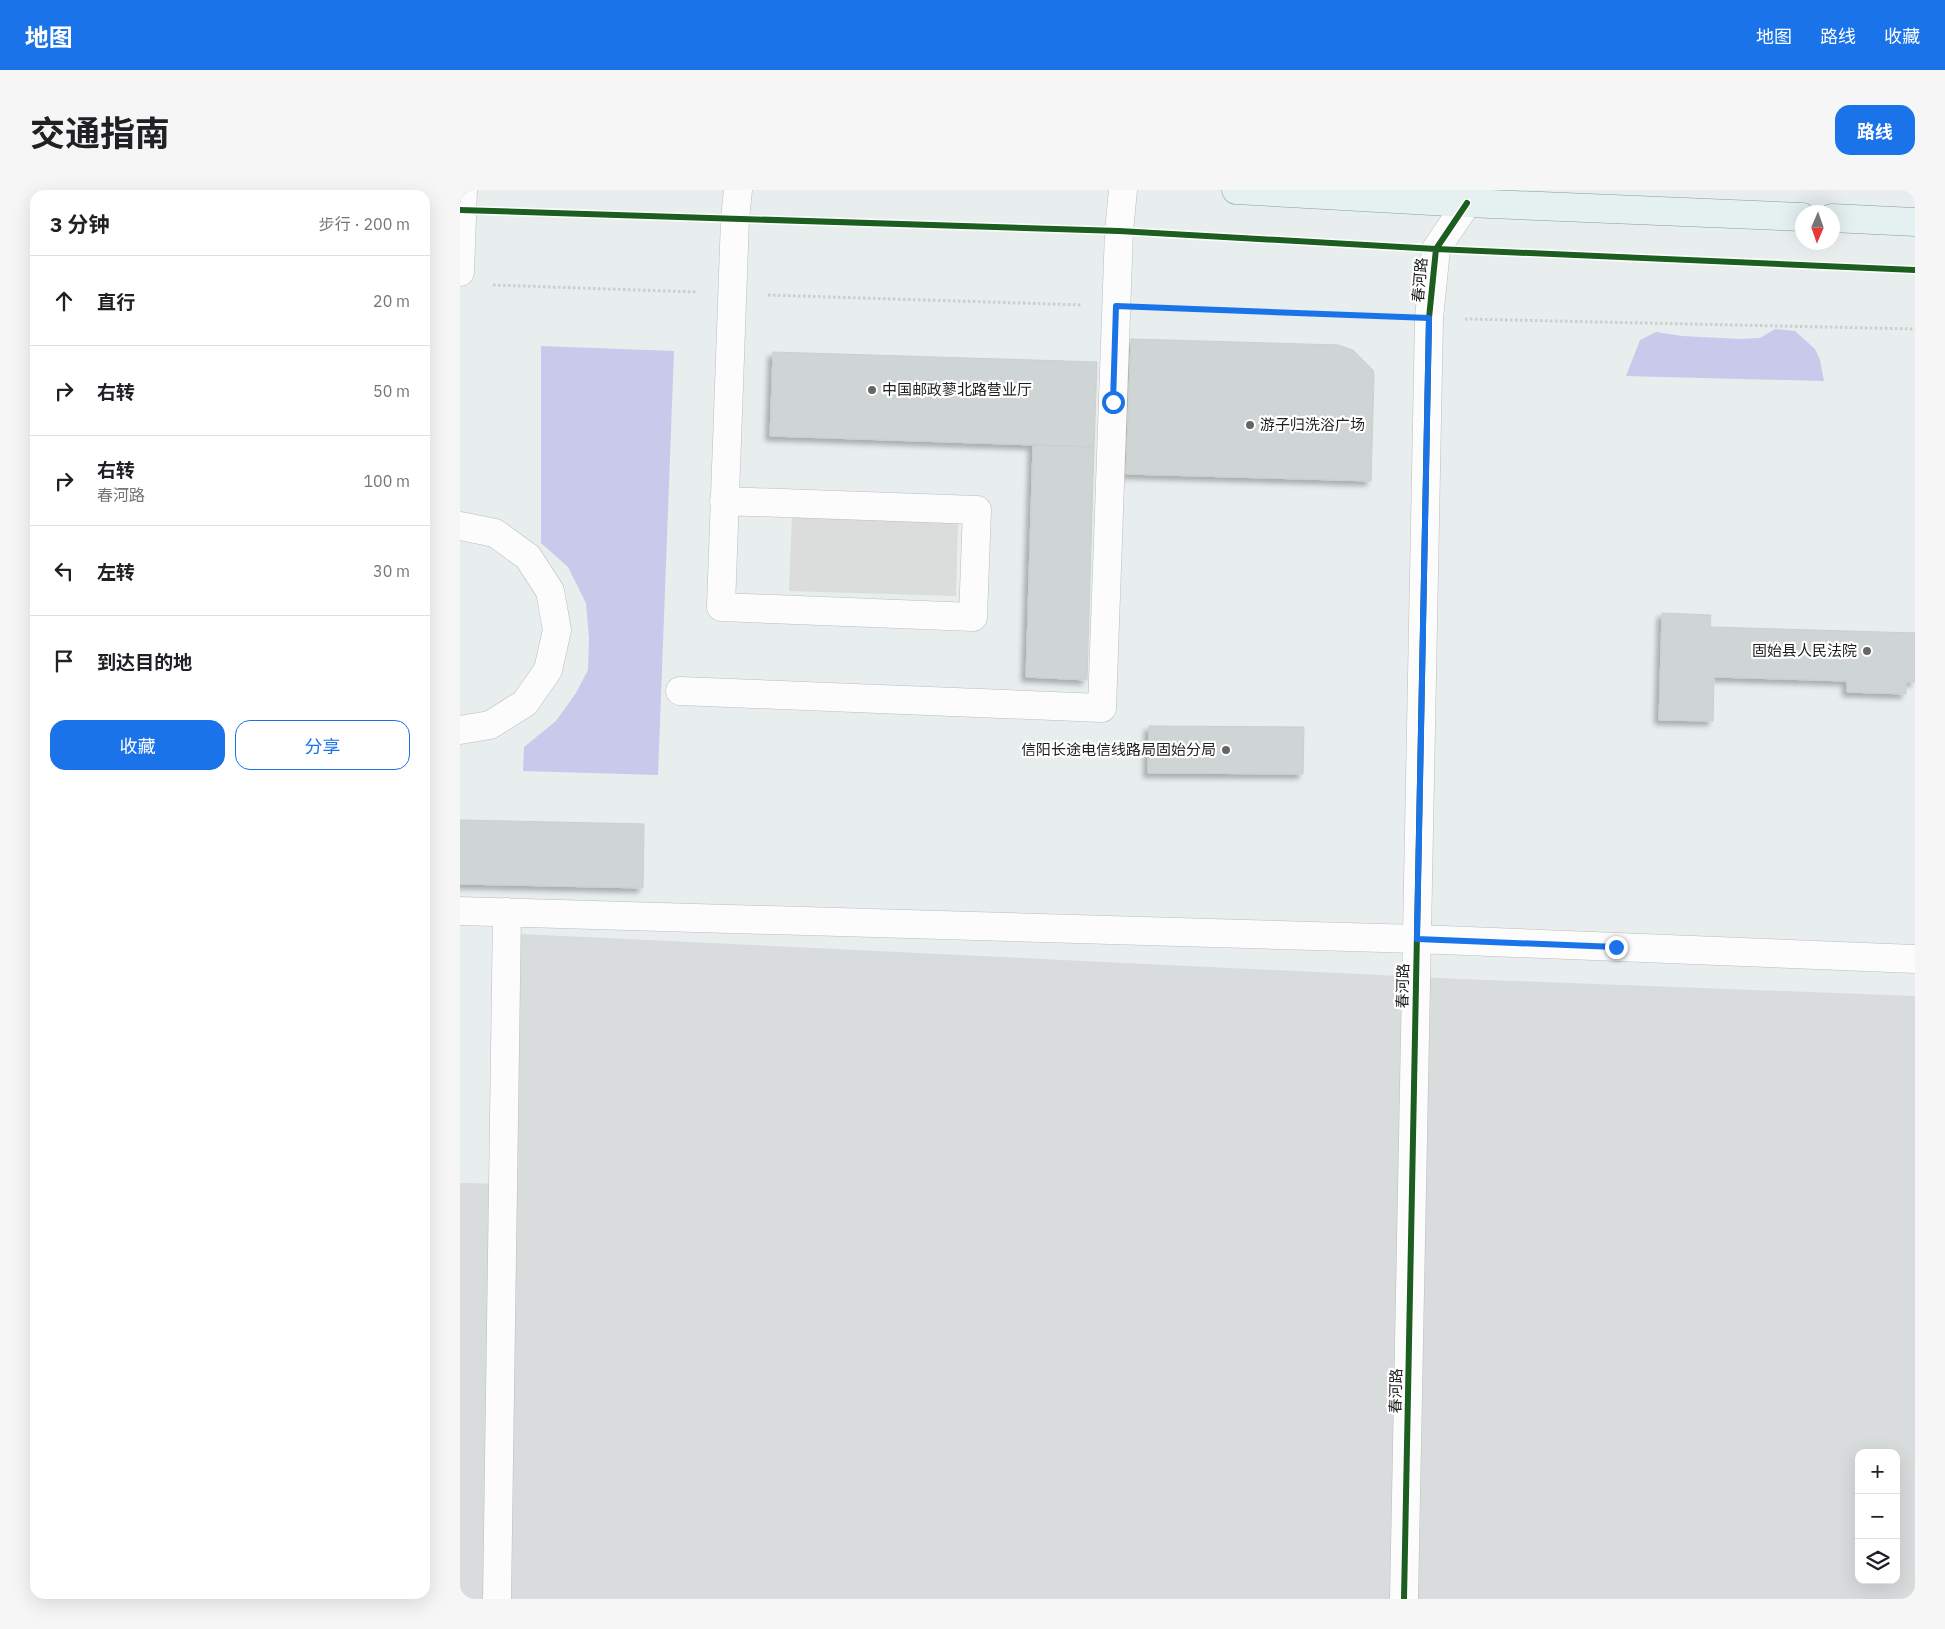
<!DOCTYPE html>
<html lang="zh">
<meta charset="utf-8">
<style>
body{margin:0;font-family:"IBM Plex Sans","Noto Sans SC",sans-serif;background:#f6f6f6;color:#202124}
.controls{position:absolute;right:15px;bottom:15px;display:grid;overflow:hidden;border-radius:10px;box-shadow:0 5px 20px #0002}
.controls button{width:45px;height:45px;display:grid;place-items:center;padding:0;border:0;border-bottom:1px solid #e0e0e0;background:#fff;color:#202124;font:25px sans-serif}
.compass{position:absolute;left:1335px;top:15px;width:45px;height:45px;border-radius:50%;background:#fff;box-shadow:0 5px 20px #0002;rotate:182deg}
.stop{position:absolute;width:15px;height:15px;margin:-11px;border:4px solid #1a73e8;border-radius:50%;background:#fff}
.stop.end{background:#1a73e8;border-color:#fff;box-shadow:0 1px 5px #0008}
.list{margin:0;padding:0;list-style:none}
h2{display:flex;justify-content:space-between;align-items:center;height:65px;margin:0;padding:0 20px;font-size:21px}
h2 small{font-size:16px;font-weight:400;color:#757577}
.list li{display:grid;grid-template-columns:32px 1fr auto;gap:15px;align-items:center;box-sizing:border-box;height:90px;padding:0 20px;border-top:1px solid #e0e0e0}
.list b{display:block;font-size:19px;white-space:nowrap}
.list p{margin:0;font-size:16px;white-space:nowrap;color:#757577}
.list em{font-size:16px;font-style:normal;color:#757577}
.actions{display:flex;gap:10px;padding:15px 20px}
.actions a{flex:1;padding:11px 0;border:1px solid #1a73e8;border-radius:15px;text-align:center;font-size:18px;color:#1a73e8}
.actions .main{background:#1a73e8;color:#fff}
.icon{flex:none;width:28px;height:28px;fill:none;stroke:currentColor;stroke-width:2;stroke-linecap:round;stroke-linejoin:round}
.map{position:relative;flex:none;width:1455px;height:1409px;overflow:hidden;border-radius:15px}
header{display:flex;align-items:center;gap:30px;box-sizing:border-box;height:70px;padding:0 25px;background:#1a73e8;color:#fff}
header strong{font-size:24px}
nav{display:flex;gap:28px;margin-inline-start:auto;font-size:18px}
.intro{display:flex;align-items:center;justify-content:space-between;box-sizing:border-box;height:120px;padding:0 30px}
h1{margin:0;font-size:35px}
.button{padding:12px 22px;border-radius:15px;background:#1a73e8;color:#fff;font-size:18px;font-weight:700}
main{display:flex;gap:30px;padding:0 30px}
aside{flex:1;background:#fff;border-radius:15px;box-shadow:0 5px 20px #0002}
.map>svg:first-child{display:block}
.residential{fill:#d9dcdc;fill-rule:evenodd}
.grass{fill:#c8c9eb}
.parking{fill:#dbdddd}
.building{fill:#cfd4d4;stroke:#c9d1d0;filter:url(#shadow)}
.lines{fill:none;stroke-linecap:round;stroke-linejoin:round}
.minor-casing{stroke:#bbbdbd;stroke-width:29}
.major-casing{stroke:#849ea4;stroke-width:29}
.path{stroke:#c4d3cd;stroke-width:3;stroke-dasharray:2.5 2.5;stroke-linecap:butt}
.minor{stroke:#fcfcfc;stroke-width:28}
.major{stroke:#e5f0f1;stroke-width:28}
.cycleway-casing{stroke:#fff;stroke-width:9}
.cycleway{stroke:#1b5e20;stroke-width:6}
.route{stroke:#1a73e8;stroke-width:6}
.poi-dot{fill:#656767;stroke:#fff;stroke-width:2}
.labels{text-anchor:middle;stroke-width:4.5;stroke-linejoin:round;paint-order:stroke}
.street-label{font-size:15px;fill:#1f1f1f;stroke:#fff}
.poi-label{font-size:15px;fill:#1f1f1f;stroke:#fff;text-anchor:start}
</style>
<header>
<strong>地图</strong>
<nav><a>地图</a><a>路线</a><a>收藏</a></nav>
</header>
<div class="intro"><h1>交通指南</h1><a class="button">路线</a></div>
<main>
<aside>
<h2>3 分钟<small>步行 · 200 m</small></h2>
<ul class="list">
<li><svg class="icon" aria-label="ahead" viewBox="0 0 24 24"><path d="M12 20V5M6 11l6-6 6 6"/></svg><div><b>直行</b></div><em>20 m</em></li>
<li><svg class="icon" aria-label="right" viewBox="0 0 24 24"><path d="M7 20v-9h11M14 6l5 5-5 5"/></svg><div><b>右转</b></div><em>50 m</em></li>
<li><svg class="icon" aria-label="right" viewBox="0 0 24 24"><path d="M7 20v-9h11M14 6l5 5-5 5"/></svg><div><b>右转</b><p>春河路</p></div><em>100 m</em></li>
<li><svg class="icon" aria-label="left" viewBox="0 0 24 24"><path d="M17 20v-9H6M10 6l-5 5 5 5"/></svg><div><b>左转</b></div><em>30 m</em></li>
<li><svg class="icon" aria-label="arrive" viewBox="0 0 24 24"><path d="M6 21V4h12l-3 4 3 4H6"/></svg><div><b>到达目的地</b></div></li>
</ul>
<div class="actions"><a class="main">收藏</a><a>分享</a></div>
</aside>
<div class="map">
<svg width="1455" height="1409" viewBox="0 0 1455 1409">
<defs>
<filter id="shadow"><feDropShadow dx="-4.5" dy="4.5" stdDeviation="2.5" flood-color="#0004"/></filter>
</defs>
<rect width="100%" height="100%" fill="#e8eded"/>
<path class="residential" d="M61,744L1002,789L1455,806V1409H0V993L57,994ZM1399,1263H1436V1390H1399Z"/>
<path class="grass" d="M1315,139L1335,141L1355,159L1360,170L1364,191L1166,186L1180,150L1196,142L1222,146L1280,149L1300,148Z
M81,156L214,161L198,585L63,581L64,557L96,531L116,503L128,480L129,448L126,413L108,377L81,353Z"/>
<path class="parking" d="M332,326L498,331L496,406L329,401Z"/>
<path class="building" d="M671,149L878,155L893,160L913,180L914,186L911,291L666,284Z
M313,162L637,172L634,257L310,246Z
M573,255L634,257L627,490L566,487Z
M1202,423L1251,425L1250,437L1455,443V492H1446V504L1387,502V491L1254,487L1253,531L1199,530Z
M689,536L844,537L843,584L688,583Z
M0,630L184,634L183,698L0,694Z"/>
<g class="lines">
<g class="minor-casing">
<path id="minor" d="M0,82L3,0
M264,311L517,320L513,427L261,417L275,29L278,0
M0,336L35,343L68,367L90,401L97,440L88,480L65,513L30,535L0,540
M220,501L642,518L659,41L663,0
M0,721L957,749L1455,769
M37,1409L47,722
M944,1409L969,128L976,59L1007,13"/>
</g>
<g class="major-casing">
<path id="major" d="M776,0L1007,13L1342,27
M1372,28L1455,32"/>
</g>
<path class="path" d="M33,95L237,102
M308,105L622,115
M693,117L934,126
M1005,129L1455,139"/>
<use href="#minor" class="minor"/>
<use href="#major" class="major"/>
<g class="cycleway-casing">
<path id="cycleway" d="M0,20L659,41L976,59L1455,80
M944,1409L969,128L976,59L1007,13"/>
</g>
<use href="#cycleway" class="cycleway"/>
</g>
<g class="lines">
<path class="route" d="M653,212L656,116L969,128L957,749L1156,757"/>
</g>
<g class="poi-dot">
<circle cx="412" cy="200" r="5"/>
<circle cx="790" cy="235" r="5"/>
<circle cx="1407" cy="461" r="5"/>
<circle cx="766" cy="560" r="5"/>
</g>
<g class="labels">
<g class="street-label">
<text transform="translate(960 90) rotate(-85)" y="5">春河路</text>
<text transform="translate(943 796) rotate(-89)" y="5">春河路</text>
<text transform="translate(936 1201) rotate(-89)" y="5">春河路</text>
</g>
<g class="poi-label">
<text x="422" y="205">中国邮政蓼北路营业厅</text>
<text x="800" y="240">游子归洗浴广场</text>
<text x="1397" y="466" text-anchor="end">固始县人民法院</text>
<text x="756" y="565" text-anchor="end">信阳长途电信线路局固始分局</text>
</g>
</g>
</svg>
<div class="controls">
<button>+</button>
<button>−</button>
<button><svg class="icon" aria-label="layers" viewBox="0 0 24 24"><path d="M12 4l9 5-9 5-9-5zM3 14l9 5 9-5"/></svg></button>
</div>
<svg class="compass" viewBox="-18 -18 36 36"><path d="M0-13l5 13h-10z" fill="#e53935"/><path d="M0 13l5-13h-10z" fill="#757577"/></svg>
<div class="stop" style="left:653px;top:212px"></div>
<div class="stop end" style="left:1156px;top:757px"></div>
</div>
</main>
